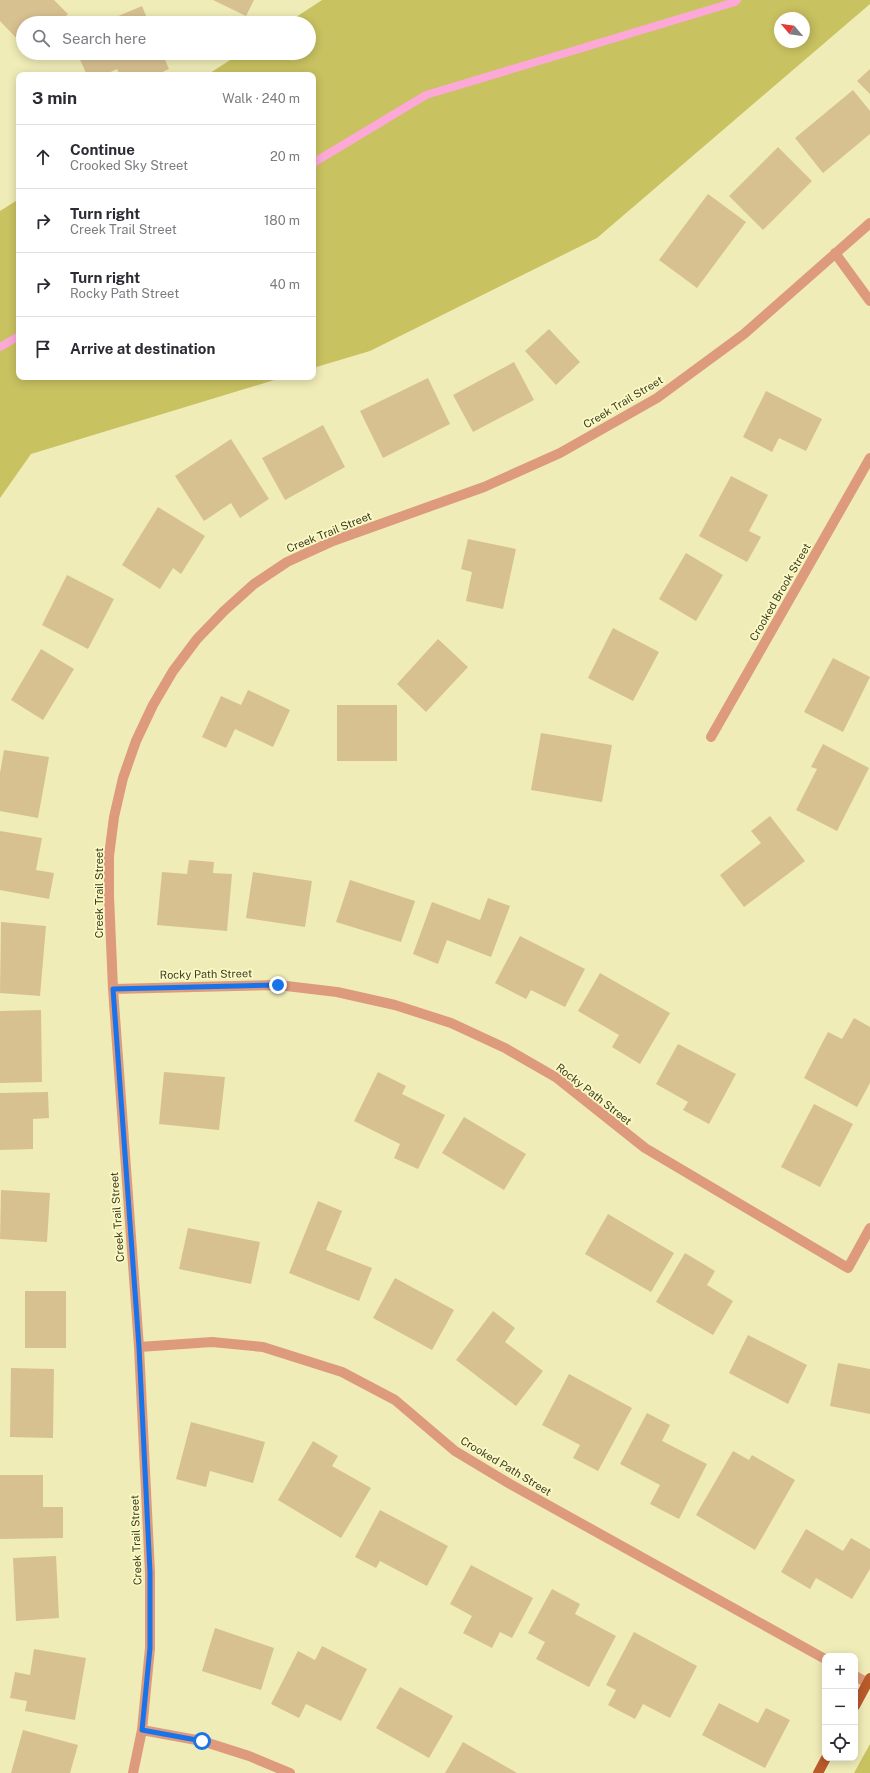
<!DOCTYPE html>
<meta charset="utf-8">
<style>
body{margin:0;font-family:"Public Sans",sans-serif;background:#f7f7f7;color:#2b2b33}
.controls{position:absolute;right:12px;bottom:12px;display:grid;overflow:hidden;border-radius:8px;box-shadow:0 2px 10px #0003}
.controls button{width:36px;height:36px;display:grid;place-items:center;padding:0;border:0;border-bottom:1px solid #e1e1e2;background:#fff;color:#2b2b33;font:20px sans-serif}
.compass{position:absolute;left:774px;top:12px;width:36px;height:36px;border-radius:50%;background:#fff;box-shadow:0 2px 10px #0003;rotate:299deg}
.stop{position:absolute;width:12px;height:12px;margin:-9px;border:3px solid #1a73e8;border-radius:50%;background:#fff}
.stop.end{background:#1a73e8;border-color:#fff;box-shadow:0 1px 4px #0008}
.list{margin:0;padding:0;list-style:none}
h2{display:flex;justify-content:space-between;align-items:center;height:52px;margin:0;padding:0 16px;font-size:17px}
h2 small{font-size:13px;font-weight:400;color:#7c7c81}
.list li{display:grid;grid-template-columns:26px 1fr auto;gap:12px;align-items:center;box-sizing:border-box;height:64px;padding:0 16px;border-top:1px solid #e1e1e2}
.list b{display:block;font-size:15px;white-space:nowrap}
.list p{margin:0;font-size:13px;white-space:nowrap;color:#7c7c81}
.list em{font-size:13px;font-style:normal;color:#7c7c81}
.icon{flex:none;width:22px;height:22px;fill:none;stroke:currentColor;stroke-width:2;stroke-linecap:round;stroke-linejoin:round}
.map{position:relative;flex:none;width:870px;height:1773px;overflow:hidden}
.search{position:absolute;background:#fff;box-shadow:0 2px 10px #0003;left:16px;top:16px;width:300px;height:44px;display:flex;align-items:center;gap:10px;box-sizing:border-box;padding:0 14px;border-radius:22px;color:#7c7c81;font-size:15px}
.panel{position:absolute;background:#fff;box-shadow:0 2px 10px #0003;left:16px;top:72px;width:300px;height:308px;border-radius:8px}
.map>svg:first-child{display:block}
.green{fill:#c9c261;fill-rule:evenodd}
.lines{fill:none;stroke-linecap:round;stroke-linejoin:round}
.stream{stroke:#fda9d8;stroke-width:8}
.building{fill:#d8c191}
.minor{stroke:#dd9a7c;stroke-width:10}
.major{stroke:#b95a2a;stroke-width:10}
.route{stroke:#1a73e8;stroke-width:5}
.labels{text-anchor:middle;stroke-width:3.5;stroke-linejoin:round;paint-order:stroke}
.street-label{font-size:11px;fill:#3c3b26;stroke:#fcfac4}
</style>
<div class="map">
<svg width="870" height="1773" viewBox="0 0 870 1773">
<rect width="100%" height="100%" fill="#efecb7"/>
<path class="green" d="M322,0H870V4L597,238L370,351L313,368V75H207L241,53H309V23H287ZM780,18H804V42H780Z
M19,199V377H284L31,454L0,498V211Z
M870,1744V1773H854Z"/>
<g class="lines">
<path class="stream" d="M313,163L426,95L735,2L737,0
M0,347L19,336"/>
</g>
<path class="building" d="M0,0H54L68,14L59,23H23V45L0,21Z
M213,0H254L246,16Z
M142,6L149,23H118L116,17Z
M77,53H162L169,69L156,75H120L117,69L104,75H87Z
M870,69V94L857,81Z
M853,90L870,111V134L823,173L795,138Z
M778,147L812,181L763,230L729,196Z
M708,194L746,222L697,288L659,260Z
M549,329L580,362L556,385L525,351Z
M514,362L534,400L473,432L453,395Z
M428,378L450,424L383,458L360,411Z
M766,391L822,419L806,451L779,438L772,452L743,437Z
M323,425L345,467L285,500L262,458Z
M231,439L269,499L240,518L231,503L204,521L175,476Z
M731,476L768,495L749,531L761,537L747,562L699,536Z
M158,507L205,536L181,574L173,568L160,589L122,565Z
M468,539L516,549L503,609L466,601L472,572L461,569Z
M686,553L723,575L696,621L659,599Z
M67,575L114,599L88,649L42,625Z
M613,628L659,652L633,701L588,678Z
M438,639L468,667L426,712L397,684Z
M41,649L74,669L43,720L11,700Z
M833,658L870,677L843,732L804,712Z
M248,690L290,710L273,747L235,729L226,748L202,737L221,696L241,705Z
M337,705H397V761H337Z
M541,733L612,745L602,802L531,790Z
M823,744L869,768L837,831L796,810L817,769L811,767Z
M4,750L49,757L38,818L0,811V773Z
M770,816L805,861L744,907L720,875L761,843L751,831Z
M0,831L42,838L36,870L54,873L49,899L0,890Z
M189,860L214,862L213,873L232,874L227,931L157,925L162,872L187,874Z
M253,872L312,881L305,927L246,918Z
M350,880L415,901L401,942L336,922Z
M488,898L510,906L491,957L447,940L438,964L413,954L432,902L480,920Z
M1,922L46,926L40,996L0,993Z
M520,936L585,969L565,1007L531,990L526,999L495,983Z
M600,973L670,1013L640,1064L612,1047L619,1035L578,1011Z
M41,1010L42,1082L0,1083V1011Z
M854,1018L870,1027V1083L857,1107L804,1078L828,1032L842,1039Z
M678,1044L736,1074L709,1124L683,1110L688,1102L656,1084Z
M164,1072L225,1077L219,1130L159,1124Z
M378,1072L406,1086L402,1094L445,1115L418,1169L394,1158L400,1144L354,1121Z
M48,1092L49,1118L33,1119V1149L0,1150V1093Z
M814,1104L853,1124L820,1187L781,1167Z
M464,1117L526,1154L504,1190L442,1153Z
M1,1190L50,1193L47,1242L0,1239Z
M318,1201L342,1211L326,1250L372,1268L359,1301L289,1273Z
M608,1214L674,1253L651,1292L585,1254Z
M188,1228L260,1242L251,1284L179,1269Z
M685,1253L715,1271L707,1285L733,1301L713,1335L656,1302Z
M395,1278L454,1310L432,1350L373,1318Z
M25,1291H66V1348H25Z
M493,1311L515,1328L505,1342L543,1371L516,1406L456,1360Z
M748,1335L807,1365L788,1404L729,1373Z
M838,1363L870,1369V1414L830,1406Z
M11,1368L54,1369L53,1438L10,1437Z
M569,1374L632,1408L598,1471L573,1458L580,1445L542,1425Z
M647,1413L670,1425L662,1441L707,1464L679,1519L650,1504L660,1485L620,1464Z
M191,1422L265,1442L253,1483L210,1471L206,1487L176,1479Z
M313,1441L338,1456L332,1466L371,1488L341,1538L278,1500Z
M733,1451L749,1460L752,1455L795,1480L755,1550L696,1515Z
M0,1475H43V1507H63V1538L0,1539Z
M380,1510L448,1546L427,1586L380,1561L376,1568L355,1557Z
M806,1529L843,1551L851,1538L870,1549V1569L852,1599L816,1578L810,1589L781,1572Z
M56,1556L59,1618L16,1621L13,1558Z
M471,1565L533,1598L512,1638L500,1632L492,1648L463,1633L472,1616L450,1604Z
M552,1589L580,1604L575,1614L616,1636L589,1687L536,1659L545,1642L528,1633Z
M215,1628L274,1648L261,1690L202,1671Z
M634,1632L697,1666L670,1718L643,1704L635,1719L608,1705L616,1690L606,1685Z
M322,1646L367,1669L341,1721L306,1704L299,1718L271,1704L298,1651L315,1660Z
M34,1649L86,1658L75,1720L25,1711L27,1701L10,1698L15,1672L30,1675Z
M400,1687L453,1716L429,1758L376,1728Z
M719,1703L758,1723L766,1708L790,1720L765,1768L702,1735Z
M23,1730L78,1745L70,1773H11Z
M463,1742L517,1773H445Z"/>
<g class="lines">
<path class="minor" d="M835,253L870,301
M711,737L870,458
M113,989L278,985L337,992L395,1005L451,1023L505,1048L557,1078L645,1148L848,1268L870,1228
M139,1347L212,1342L263,1347L342,1372L395,1400L455,1451L510,1484L825,1659
M855,1676L868,1683
M142,1730L202,1741L249,1756L290,1773
M133,1773L142,1730L150,1648V1573L139,1347L113,989L109,896V856L114,817L123,778L136,741L153,705L173,671L197,639L224,611L254,584L287,562L333,541L484,487L560,453L657,398L744,334L870,223"/>
<path class="major" d="M855,1706L870,1678
M818,1773L826,1758"/>
</g>
<g class="lines">
<path class="route" d="M202,1741L142,1730L150,1648V1573L139,1347L113,989L278,985"/>
</g>
<g class="labels">
<g class="street-label">
<text transform="translate(623 402) rotate(-31)" y="4">Creek Trail Street</text>
<text transform="translate(329 532) rotate(-22)" y="4">Creek Trail Street</text>
<text transform="translate(780 592) rotate(-60)" y="4">Crooked Brook Street</text>
<text transform="translate(99 893) rotate(-90)" y="4">Creek Trail Street</text>
<text transform="translate(206 974) rotate(-1)" y="4">Rocky Path Street</text>
<text transform="translate(594 1094) rotate(38)" y="4">Rocky Path Street</text>
<text transform="translate(117 1217) rotate(-94)" y="4">Creek Trail Street</text>
<text transform="translate(506 1466) rotate(31)" y="4">Crooked Path Street</text>
<text transform="translate(136 1540) rotate(-92)" y="4">Creek Trail Street</text>
</g>
</g>
</svg>
<div class="controls">
<button>+</button>
<button>−</button>
<button><svg class="icon" aria-label="locate" viewBox="0 0 24 24"><circle cx="12" cy="12" r="6"/><path d="M12 2v4M12 18v4M2 12h4M18 12h4"/></svg></button>
</div>
<svg class="compass" viewBox="-18 -18 36 36"><path d="M0-13l5 13h-10z" fill="#e53935"/><path d="M0 13l5-13h-10z" fill="#7c7c81"/></svg>
<div class="stop" style="left:202px;top:1741px"></div>
<div class="stop end" style="left:278px;top:985px"></div>
<div class="search"><svg class="icon" aria-label="search" viewBox="0 0 24 24"><circle cx="10" cy="10" r="6"/><path d="M15 15l6 6"/></svg>Search here</div>
<section class="panel">
<h2>3 min<small>Walk · 240 m</small></h2>
<ul class="list">
<li><svg class="icon" aria-label="ahead" viewBox="0 0 24 24"><path d="M12 20V5M6 11l6-6 6 6"/></svg><div><b>Continue</b><p>Crooked Sky Street</p></div><em>20 m</em></li>
<li><svg class="icon" aria-label="right" viewBox="0 0 24 24"><path d="M7 20v-9h11M14 6l5 5-5 5"/></svg><div><b>Turn right</b><p>Creek Trail Street</p></div><em>180 m</em></li>
<li><svg class="icon" aria-label="right" viewBox="0 0 24 24"><path d="M7 20v-9h11M14 6l5 5-5 5"/></svg><div><b>Turn right</b><p>Rocky Path Street</p></div><em>40 m</em></li>
<li><svg class="icon" aria-label="arrive" viewBox="0 0 24 24"><path d="M6 21V4h12l-3 4 3 4H6"/></svg><div><b>Arrive at destination</b></div></li>
</ul>
</section>
</div>
